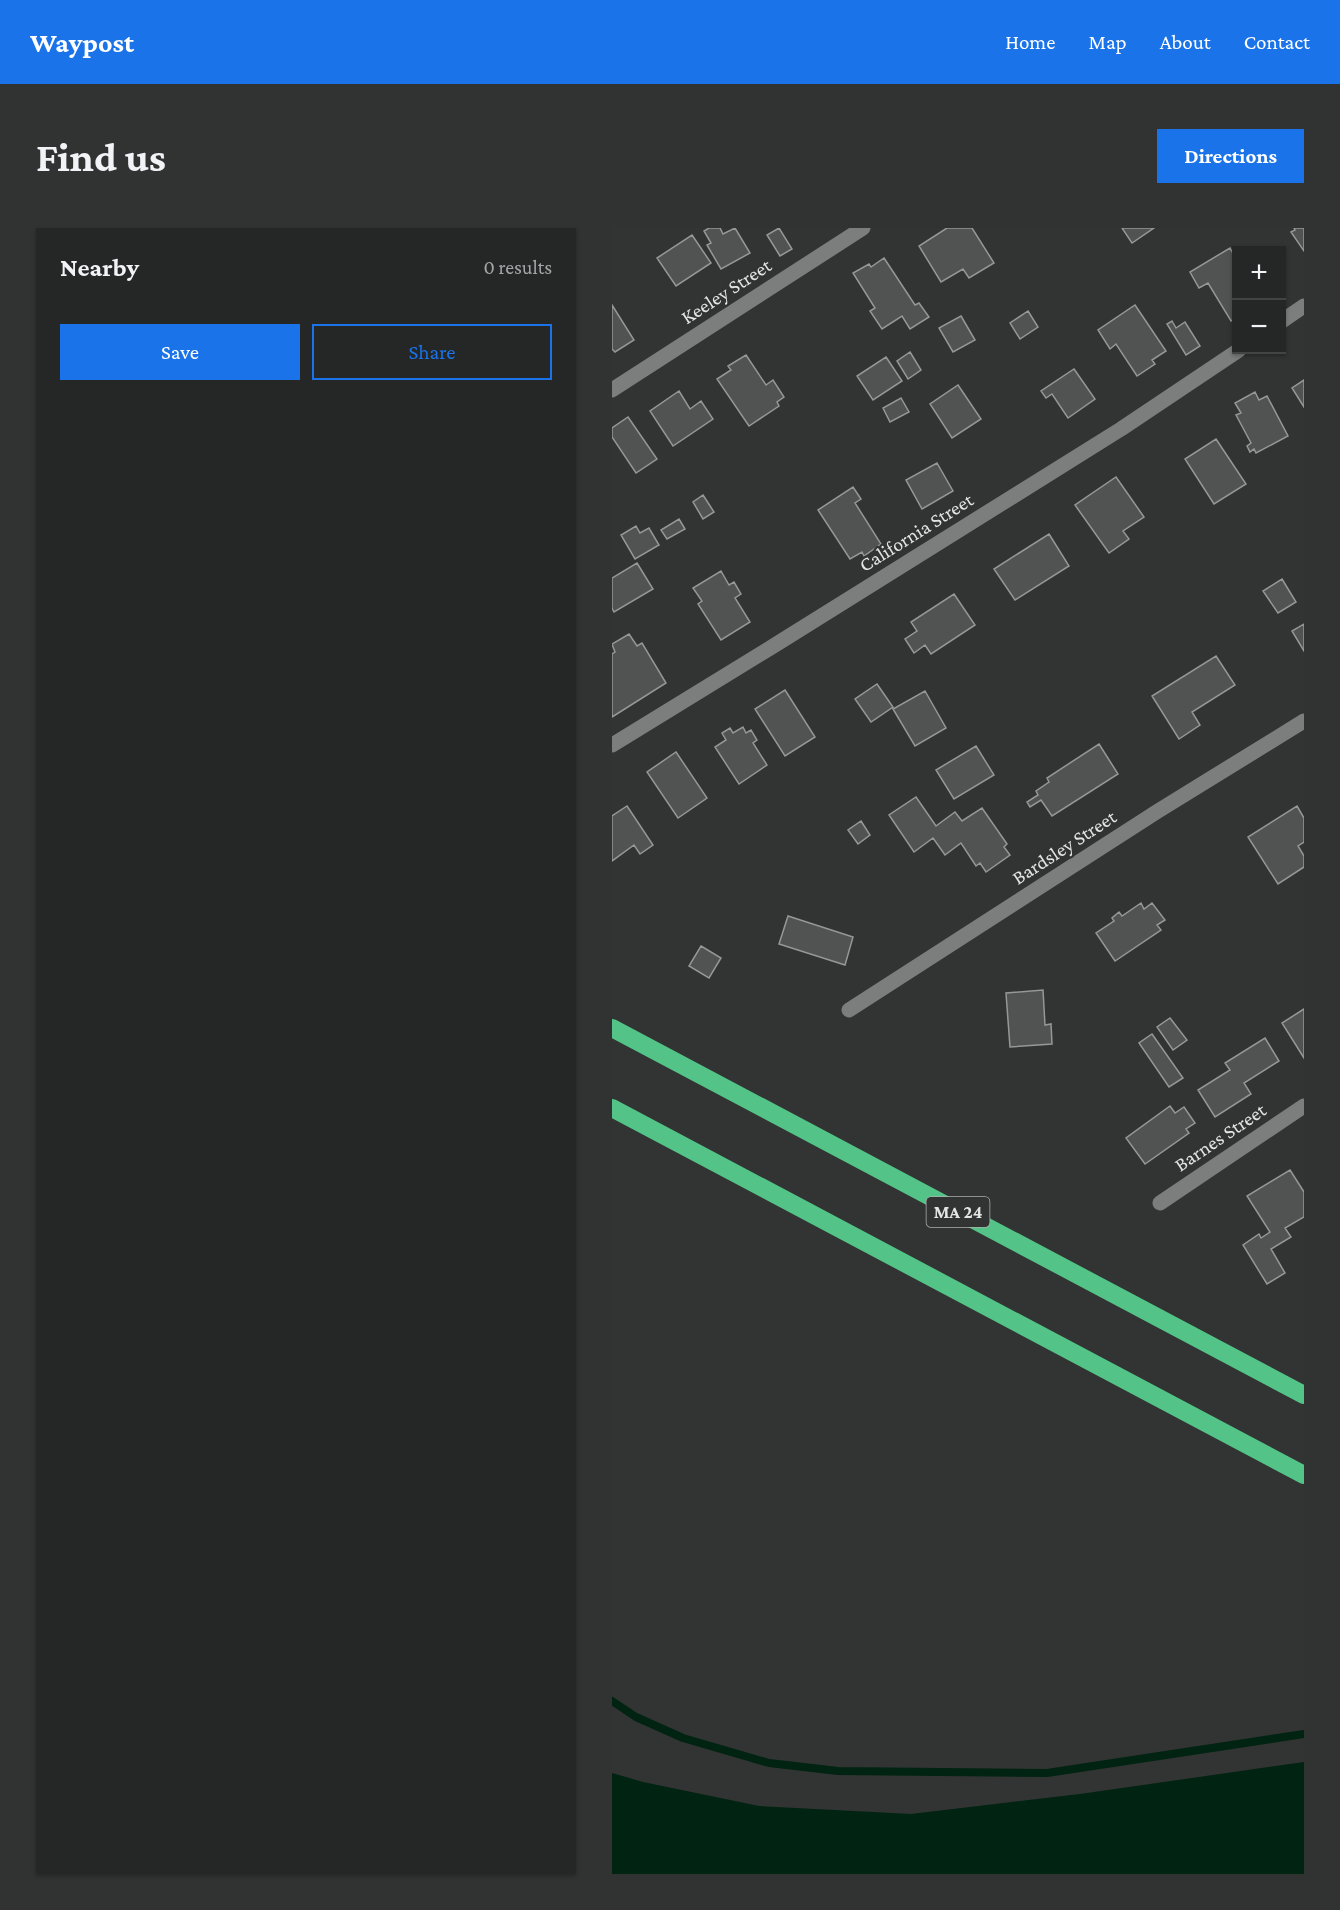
<!DOCTYPE html>
<meta charset="utf-8">
<style>
body{margin:0;font-family:"Crimson Pro",serif;background:#313332;color:#f1f3f6}
.controls{position:absolute;right:18px;top:18px;display:grid;overflow:hidden;border-radius:0px;box-shadow:0 2px 4px #0004}
.controls button{width:54px;height:54px;display:grid;place-items:center;padding:0;border:0;border-bottom:2px solid #424443;background:#252726;color:#f1f3f6;font:30px sans-serif}
.list{margin:0;padding:0;list-style:none}
h2{display:flex;justify-content:space-between;align-items:center;height:78px;margin:0;padding:0 24px;font-size:26px}
h2 small{font-size:20px;font-weight:400;color:#a3a5a7}
.actions{display:flex;gap:12px;padding:18px 24px}
.actions a{flex:1;padding:14px 0;border:2px solid #1a73e8;border-radius:0px;text-align:center;font-size:21px;color:#1a73e8}
.actions .main{background:#1a73e8;color:#fff}
.map{position:relative;flex:none;width:692px;height:1646px;overflow:hidden;border-radius:0px}
header{display:flex;align-items:center;gap:36px;box-sizing:border-box;height:84px;padding:0 30px;background:#1a73e8;color:#fff}
header strong{font-size:28px}
nav{display:flex;gap:33px;margin-inline-start:auto;font-size:21px}
.intro{display:flex;align-items:center;justify-content:space-between;box-sizing:border-box;height:144px;padding:0 36px}
h1{margin:0;font-size:42px}
.button{padding:15px 27px;border-radius:0px;background:#1a73e8;color:#fff;font-size:21px;font-weight:700}
main{display:flex;gap:36px;padding:0 36px}
aside{flex:1;background:#252726;border-radius:0px;box-shadow:0 2px 4px #0004}
.map>svg:first-child{display:block}
.water{fill:#012312}
.lines{fill:none;stroke-linecap:round;stroke-linejoin:round}
.stream{stroke:#012312;stroke-width:8}
.building{fill:#505351;stroke:#949896;stroke-width:1.5}
.minor{stroke:#7b7e7c;stroke-width:15}
.highway{stroke:#53c387;stroke-width:18}
.labels{text-anchor:middle;stroke-width:4.5;stroke-linejoin:round;paint-order:stroke}
.shield{fill:#313432;stroke:#aeb0af;stroke-width:1.5}
.shield-label{font-size:18px;font-weight:bold;fill:#e3e5e4}
.street-label{font-size:20px;fill:#e3e5e4;stroke:#313432}
</style>
<header>
<strong>Waypost</strong>
<nav><a>Home</a><a>Map</a><a>About</a><a>Contact</a></nav>
</header>
<div class="intro"><h1>Find us</h1><a class="button">Directions</a></div>
<main>
<aside>
<h2>Nearby<small>0 results</small></h2>
<ul class="list">
</ul>
<div class="actions"><a class="main">Save</a><a>Share</a></div>
</aside>
<div class="map">
<svg width="692" height="1646" viewBox="0 0 692 1646">
<rect width="100%" height="100%" fill="#313432"/>
<path class="water" d="M692,1534V1646H0V1545L31,1554L147,1578L299,1586L468,1566Z"/>
<g class="lines">
<path class="stream" d="M0,1473L24,1489L71,1510L157,1535L226,1543L435,1545L692,1506"/>
</g>
<path class="building" d="M97,0H108L111,6L123,0L138,25L109,41L95,17L99,15L92,3Z
M167,0L180,21L168,28L155,7Z
M335,0H360L382,35L357,50L351,41L329,54L307,18Z
M510,0H542L520,15Z
M682,0H692V23L679,4L683,2Z
M80,7L99,35L64,58L45,30Z
M618,20L624,31V89L619,93L596,55L587,60L578,44Z
M272,30L303,77L307,75L317,89L298,101L290,88L270,101L258,83L263,80L241,45L257,36L259,39Z
M0,77L22,112L3,124L0,121Z
M523,77L554,123L540,132L543,136L525,148L504,116L498,121L486,102Z
M416,83L426,99L408,111L398,95Z
M349,88L363,112L341,124L327,100Z
M560,93L564,100L573,94L588,118L574,127L555,96Z
M298,124L309,142L296,151L285,133Z
M134,127L154,157L161,152L172,169L165,174L167,178L137,198L105,151L119,142L116,138Z
M274,129L290,153L261,172L245,148Z
M462,141L483,171L456,190L440,166L434,170L429,163Z
M692,152V179L680,160Z
M346,157L369,191L340,210L318,176Z
M67,163L78,181L89,173L101,191L61,218L38,183Z
M643,164L647,172L655,168L676,208L644,225L642,221L638,224L635,218L639,215L624,187L629,185L623,175Z
M289,170L297,184L278,194L271,180Z
M16,189L45,231L24,245L0,209V200Z
M604,211L634,256L602,276L573,231Z
M325,235L341,263L310,281L294,252Z
M504,249L532,289L511,303L517,311L497,325L463,277Z
M241,259L249,271L243,275L269,316L252,328L250,324L238,331L206,282Z
M91,267L102,284L91,291L81,274Z
M67,291L73,301L55,311L49,302Z
M24,298L28,305L37,300L47,317L23,331L9,307Z
M437,306L457,338L403,372L382,341Z
M25,335L41,361L2,384L0,380V350Z
M109,343L117,357L122,354L129,366L123,370L138,394L109,412L86,376L90,373L81,360Z
M670,351L684,374L666,385L651,363Z
M342,366L363,397L319,426L313,417L302,425L293,411L305,403L299,394Z
M692,396V423L680,403Z
M17,406L25,418L30,415L54,455L0,489V426L3,424L0,416Z
M604,428L623,457L580,484L588,497L567,511L540,468Z
M265,456L281,479L259,494L243,471Z
M173,462L203,509L173,528L143,481Z
M313,463L334,500L303,518L281,481Z
M131,499L134,505L139,502L145,512L141,515L155,537L127,556L103,519L114,512L110,505L118,500L121,505Z
M487,516L506,546L440,588L429,572L418,579L415,574L426,567L424,563L437,554L435,550Z
M364,518L382,547L342,571L324,542Z
M64,524L95,570L66,590L35,544Z
M304,569L324,598L343,584L350,593L370,580L395,616L392,619L398,627L374,644L368,635L364,638L349,615L333,627L321,610L302,624L277,587Z
M15,578L41,617L28,626L22,617L0,633V588Z
M685,578L692,590V614L686,618L692,628V639L666,656L636,609Z
M249,593L258,607L246,616L236,602Z
M529,675L532,681L540,675L553,692L545,697L549,702L503,733L484,705L502,693L500,690L507,684L510,688Z
M176,688L241,709L233,737L167,716Z
M89,718L109,730L97,750L77,738Z
M431,762L433,797L439,796L440,816L398,819L394,765Z
M692,781V830L670,795Z
M558,790L575,812L561,822L545,799Z
M540,806L571,850L557,859L527,815Z
M653,810L667,833L632,855L639,866L603,889L586,862L618,842L613,835Z
M558,878L563,885L572,879L583,895L574,901L577,905L533,936L514,910Z
M678,942L692,964V989L673,1000L679,1009L659,1021L673,1045L655,1056L631,1017L647,1006L649,1010L658,1004L635,968Z"/>
<g class="lines">
<path class="minor" d="M670,93L692,78
M0,162L251,0
M0,517L163,417L509,201L627,122
M237,782L546,583L692,493
M548,975L692,878"/>
<path class="highway" d="M0,800L692,1167
M0,880L692,1247"/>
</g>
<g class="labels">
<rect class="shield" x="314.5" y="969" width="63" height="30" rx="4.5"/>
<g class="shield-label">
<text x="346" y="990">MA 24</text>
</g>
<g class="street-label">
<text transform="translate(114 63) rotate(-33)" y="7">Keeley Street</text>
<text transform="translate(304 304) rotate(-32)" y="7">California Street</text>
<text transform="translate(452 619) rotate(-33)" y="7">Bardsley Street</text>
<text transform="translate(608 909) rotate(-34)" y="7">Barnes Street</text>
</g>
</g>
</svg>
<div class="controls">
<button>+</button>
<button>−</button>
</div>
</div>
</main>
